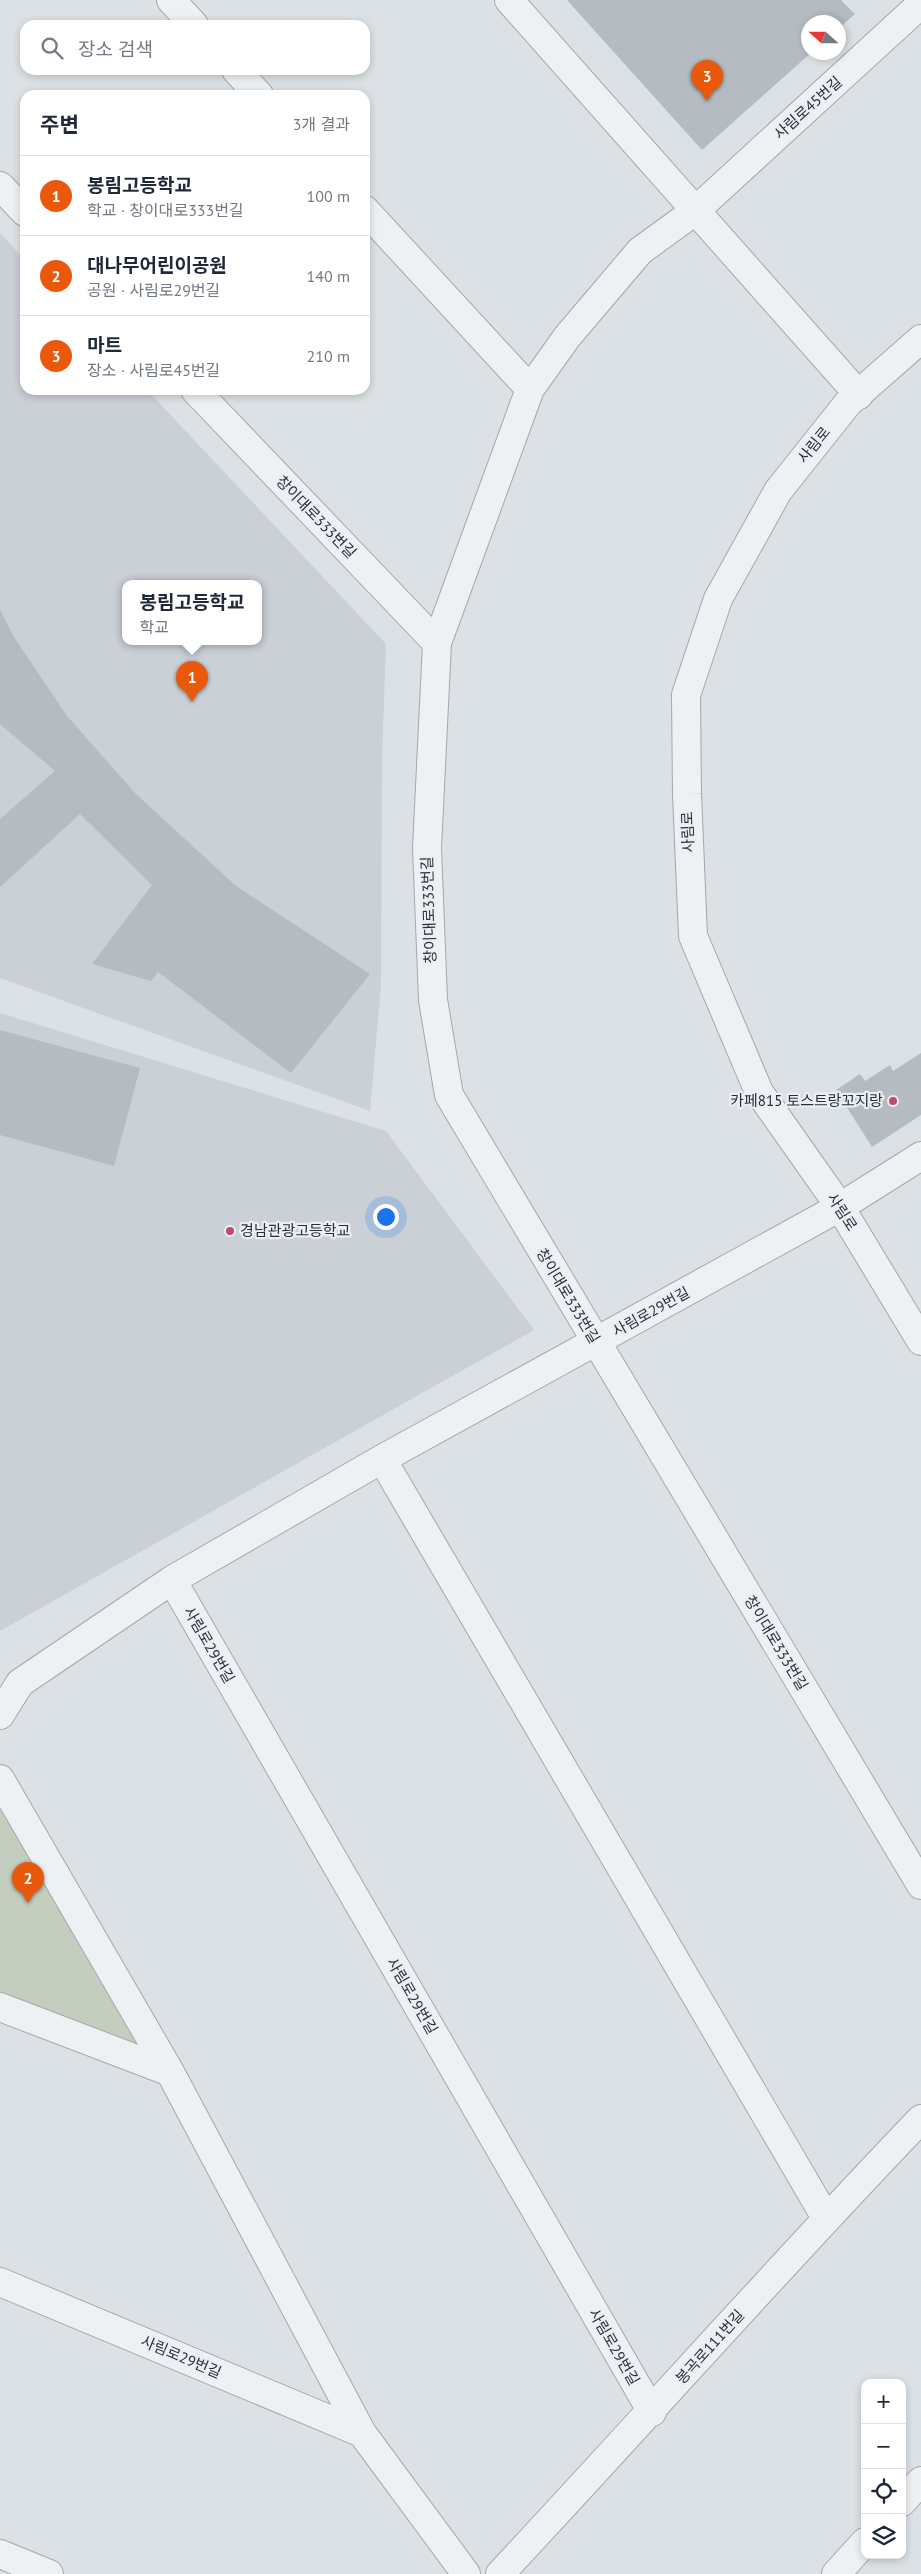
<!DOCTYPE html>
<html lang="ko">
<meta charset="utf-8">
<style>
body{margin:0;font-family:"PT Sans","Noto Sans KR",sans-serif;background:#f6f6f7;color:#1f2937}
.controls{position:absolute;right:15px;bottom:15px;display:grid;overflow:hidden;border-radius:10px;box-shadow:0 2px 8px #0003}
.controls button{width:45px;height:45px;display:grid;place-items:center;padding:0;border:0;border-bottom:1px solid #e0e1e3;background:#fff;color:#1f2937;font:25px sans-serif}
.compass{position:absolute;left:801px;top:15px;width:45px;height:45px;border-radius:50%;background:#fff;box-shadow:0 2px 8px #0003;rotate:291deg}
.you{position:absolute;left:385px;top:1216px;width:18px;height:18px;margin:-12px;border:4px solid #fff;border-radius:50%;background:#1a73e8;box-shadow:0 0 0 8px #1a73e833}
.badge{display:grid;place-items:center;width:32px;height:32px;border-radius:50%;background:#ea580c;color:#fff;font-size:16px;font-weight:700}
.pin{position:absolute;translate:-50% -41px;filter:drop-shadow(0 1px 2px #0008)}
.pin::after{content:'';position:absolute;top:26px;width:18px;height:15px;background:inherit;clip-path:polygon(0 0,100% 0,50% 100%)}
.popup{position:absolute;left:122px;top:580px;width:140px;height:65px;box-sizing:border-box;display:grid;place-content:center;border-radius:10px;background:#fff;filter:drop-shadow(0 1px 4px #0005);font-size:16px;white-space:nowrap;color:#747a83}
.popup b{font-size:19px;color:#1f2937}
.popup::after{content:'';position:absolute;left:50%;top:100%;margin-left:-10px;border:10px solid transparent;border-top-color:#fff}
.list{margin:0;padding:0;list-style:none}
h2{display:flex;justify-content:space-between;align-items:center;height:65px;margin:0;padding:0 20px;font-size:21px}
h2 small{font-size:16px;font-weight:400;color:#747a83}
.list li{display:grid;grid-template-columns:32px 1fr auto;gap:15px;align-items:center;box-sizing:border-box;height:80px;padding:0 20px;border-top:1px solid #e0e1e3}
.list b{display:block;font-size:19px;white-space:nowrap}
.list p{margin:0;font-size:16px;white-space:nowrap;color:#747a83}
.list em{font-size:16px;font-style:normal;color:#747a83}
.icon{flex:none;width:28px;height:28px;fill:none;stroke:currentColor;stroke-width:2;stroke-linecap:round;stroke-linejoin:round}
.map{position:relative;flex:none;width:921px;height:2574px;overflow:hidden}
.search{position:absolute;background:#fff;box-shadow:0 2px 8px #0003;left:20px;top:20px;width:350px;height:55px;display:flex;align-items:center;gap:12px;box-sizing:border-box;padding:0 18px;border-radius:15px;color:#747a83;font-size:19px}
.panel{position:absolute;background:#fff;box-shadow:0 2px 8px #0003;left:20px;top:90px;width:350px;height:305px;border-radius:15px}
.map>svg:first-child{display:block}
.built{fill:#cad0d6;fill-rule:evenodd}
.green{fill:#c4cebe}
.building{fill:#b4bbc1}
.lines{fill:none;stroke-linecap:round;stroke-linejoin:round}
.minor-casing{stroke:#a2a8ae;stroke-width:30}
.tertiary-casing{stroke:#a2a8ae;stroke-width:30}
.minor{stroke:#eef1f4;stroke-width:28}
.tertiary{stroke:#eef1f4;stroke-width:28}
.poi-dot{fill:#c2496b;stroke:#ebeff3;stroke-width:2}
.labels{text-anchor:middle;stroke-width:4.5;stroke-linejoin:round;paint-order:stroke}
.street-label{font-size:15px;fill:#27303a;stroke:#ebeff3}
.poi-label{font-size:15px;fill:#27303a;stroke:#ebeff3;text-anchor:end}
</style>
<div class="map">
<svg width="921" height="2574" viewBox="0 0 921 2574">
<rect width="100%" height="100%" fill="#dce1e5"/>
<path class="built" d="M0,233L25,260V390H147L386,644L382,760L381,985L370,1111L0,978ZM126,583H258V641H126Z
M0,1013L386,1131L534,1330L0,1631Z"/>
<path class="green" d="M0,1809L145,2051L0,1998Z"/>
<path class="building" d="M567,0H841L855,14L838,29V22H808V52H812L702,150Z
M0,610L14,637L67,716L136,794L236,886L370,974L291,1073L158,972L151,981L92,964L152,885L80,814L0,887V819L55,771L0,724Z
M0,1030L140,1068L114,1166L0,1135Z
M921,1053V1115L872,1147L836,1090L860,1074L865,1081L890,1065L893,1071Z"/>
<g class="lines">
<g class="minor-casing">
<path id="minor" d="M171,0L194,25
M509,0L859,395
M921,4L695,211L640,251L567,337L530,389L437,643L427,848L433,1000L449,1095L921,1885
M236,70L259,95
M0,186L25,212
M365,210L530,389
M195,390L437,643
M382,1459L826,2218
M172,1580L652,2412
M0,1715L20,1683L172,1580L382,1459L840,1207L921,1156
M0,1779L170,2072L362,2433L466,2574
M0,2007L170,2072
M0,2282L362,2433
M902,2502L921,2481
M0,2554L49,2574
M500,2574C641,2423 778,2268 921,2119
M836,2574L865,2542"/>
</g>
<g class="tertiary-casing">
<path id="tertiary" d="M921,339L848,403L778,491L718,599L686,695L687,794L693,936L759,1092L840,1207L921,1341"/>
</g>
<use href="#minor" class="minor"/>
<use href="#tertiary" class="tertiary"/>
</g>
<g class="poi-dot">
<circle cx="893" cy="1101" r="5"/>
<circle cx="230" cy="1231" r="5"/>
</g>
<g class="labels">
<g class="street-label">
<text transform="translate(808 108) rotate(-42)" y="5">사림로45번길</text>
<text transform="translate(814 445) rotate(-51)" y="5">사림로</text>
<text transform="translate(316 517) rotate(46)" y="5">창이대로333번길</text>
<text transform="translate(688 832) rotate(-92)" y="5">사림로</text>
<text transform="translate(429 910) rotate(-92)" y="5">창이대로333번길</text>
<text transform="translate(842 1212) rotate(57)" y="5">사림로</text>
<text transform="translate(568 1296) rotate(59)" y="5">창이대로333번길</text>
<text transform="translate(651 1312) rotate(-29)" y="5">사림로29번길</text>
<text transform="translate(776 1643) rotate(59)" y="5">창이대로333번길</text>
<text transform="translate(209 1645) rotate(60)" y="5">사림로29번길</text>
<text transform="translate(412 1996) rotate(60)" y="5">사림로29번길</text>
<text transform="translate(614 2347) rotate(60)" y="5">사림로29번길</text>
<text transform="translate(710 2347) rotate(-48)" y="5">봉곡로111번길</text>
<text transform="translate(181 2357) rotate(23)" y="5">사림로29번길</text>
</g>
<g class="poi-label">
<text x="883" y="1106">카페815 토스트랑꼬지랑</text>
<text x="240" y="1236" text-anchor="start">경남관광고등학교</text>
</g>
</g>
</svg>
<div class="controls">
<button>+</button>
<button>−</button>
<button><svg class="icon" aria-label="locate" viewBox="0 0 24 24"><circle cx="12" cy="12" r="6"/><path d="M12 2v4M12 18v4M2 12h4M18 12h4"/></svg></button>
<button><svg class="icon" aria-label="layers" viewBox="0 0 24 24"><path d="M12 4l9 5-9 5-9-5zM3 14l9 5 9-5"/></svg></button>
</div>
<svg class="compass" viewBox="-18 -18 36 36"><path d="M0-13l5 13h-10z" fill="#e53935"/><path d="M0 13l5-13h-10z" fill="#747a83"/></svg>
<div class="you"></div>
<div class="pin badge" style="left:192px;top:702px">1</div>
<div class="popup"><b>봉림고등학교</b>학교</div>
<div class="pin badge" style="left:28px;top:1903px">2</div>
<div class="pin badge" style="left:707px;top:101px">3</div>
<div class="search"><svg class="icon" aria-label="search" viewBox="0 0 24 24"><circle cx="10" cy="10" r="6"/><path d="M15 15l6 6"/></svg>장소 검색</div>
<section class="panel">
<h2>주변<small>3개 결과</small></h2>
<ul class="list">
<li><span class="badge">1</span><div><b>봉림고등학교</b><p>학교 · 창이대로333번길</p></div><em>100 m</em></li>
<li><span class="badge">2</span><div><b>대나무어린이공원</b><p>공원 · 사림로29번길</p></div><em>140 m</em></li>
<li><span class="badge">3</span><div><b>마트</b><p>장소 · 사림로45번길</p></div><em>210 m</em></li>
</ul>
</section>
</div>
